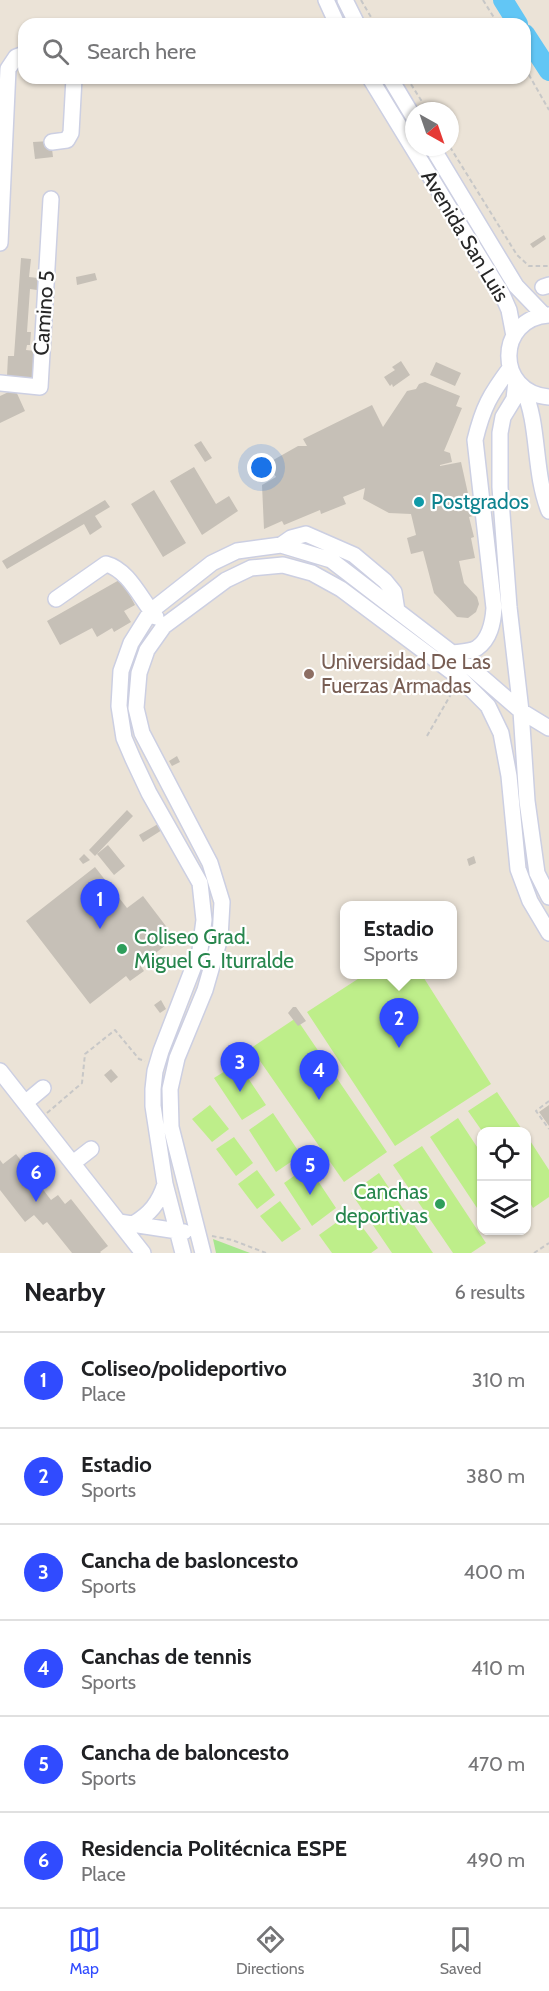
<!DOCTYPE html>
<meta charset="utf-8">
<style>
body{margin:0;font-family:Cabin,sans-serif;background:#f6f6f6;color:#202124}
.controls{position:absolute;right:18px;bottom:18px;display:grid;overflow:hidden;border-radius:12px;box-shadow:0 2px 4px #0004}
.controls button{width:54px;height:54px;display:grid;place-items:center;padding:0;border:0;border-bottom:2px solid #e0e0e0;background:#fff;color:#202124;font:30px sans-serif}
.compass{position:absolute;left:405px;top:102px;width:54px;height:54px;border-radius:50%;background:#fff;box-shadow:0 2px 4px #0004;rotate:140deg}
.you{position:absolute;left:262px;top:468px;width:21px;height:21px;margin:-15px;border:4px solid #fff;border-radius:50%;background:#1a73e8;box-shadow:0 0 0 9px #1a73e833}
.badge{display:grid;place-items:center;width:39px;height:39px;border-radius:50%;background:#304bff;color:#fff;font-size:20px;font-weight:700}
.pin{position:absolute;translate:-50% -50px;filter:drop-shadow(0 2px 3px #0008)}
.pin::after{content:'';position:absolute;top:32px;width:21px;height:18px;background:inherit;clip-path:polygon(0 0,100% 0,50% 100%)}
.popup{position:absolute;left:340px;top:901px;width:117px;height:78px;box-sizing:border-box;display:grid;place-content:center;border-radius:12px;background:#fff;filter:drop-shadow(0 2px 4px #0005);font-size:20px;white-space:nowrap;color:#757577}
.popup b{font-size:22px;color:#202124}
.popup::after{content:'';position:absolute;left:50%;top:100%;margin-left:-12px;border:12px solid transparent;border-top-color:#fff}
.list{margin:0;padding:0;list-style:none}
h2{display:flex;justify-content:space-between;align-items:center;height:78px;margin:0;padding:0 24px;font-size:26px}
h2 small{font-size:20px;font-weight:400;color:#757577}
.list li{display:grid;grid-template-columns:39px 1fr auto;gap:18px;align-items:center;box-sizing:border-box;height:96px;padding:0 24px;border-top:2px solid #e0e0e0}
.list b{display:block;font-size:22px;white-space:nowrap}
.list p{margin:0;font-size:20px;white-space:nowrap;color:#757577}
.list em{font-size:20px;font-style:normal;color:#757577}
.icon{flex:none;width:33px;height:33px;fill:none;stroke:currentColor;stroke-width:2;stroke-linecap:round;stroke-linejoin:round}
.map{position:relative;flex:none;width:549px;height:1253px;overflow:hidden}
.search{position:absolute;background:#fff;box-shadow:0 2px 4px #0004;left:18px;right:18px;top:18px;height:66px;display:flex;align-items:center;gap:15px;box-sizing:border-box;padding:0 21px;border-radius:18px;color:#757577;font-size:22px}
.sheet{height:654px;background:#fff}
nav{display:flex;justify-content:space-around;align-items:center;box-sizing:border-box;height:84px;border-top:2px solid #e0e0e0;background:#fff;font-size:16px;color:#757577}
nav a{display:grid;justify-items:center;gap:3px}
nav .on{color:#304bff}
.map>svg:first-child{display:block}
.park{fill:#a8e68f}
.pitch{fill:#beee8a}
.lines{fill:none;stroke-linecap:round;stroke-linejoin:round}
.river{stroke:#62c6f5;stroke-width:20}
.building{fill:#c6c0b7}
.minor-casing{stroke:#cccfe2;stroke-width:18}
.path{stroke:#c7c7c7;stroke-width:2;stroke-dasharray:4.5 3;stroke-linecap:butt}
.minor{stroke:#fff;stroke-width:15}
.culture-dot{fill:#0f9aa8;stroke:#fff;stroke-width:2}
.education-dot{fill:#8d6e63;stroke:#fff;stroke-width:2}
.leisure-dot{fill:#2e9e5b;stroke:#fff;stroke-width:2}
.labels{text-anchor:middle;stroke-width:4.5;stroke-linejoin:round;paint-order:stroke}
.street-label{font-size:21px;fill:#272727;stroke:#fff}
.culture-label{font-size:21px;fill:#0d838f;stroke:#fff;text-anchor:start}
.education-label{font-size:21px;fill:#785e54;stroke:#fff;text-anchor:start}
.leisure-label{font-size:21px;fill:#27864d;stroke:#fff;text-anchor:start}
</style>
<div class="map">
<svg width="549" height="1253" viewBox="0 0 549 1253">
<rect width="100%" height="100%" fill="#ebe3d7"/>
<path class="park" d="M213,1239L250,1253H216Z"/>
<path class="pitch" d="M364,975H422L491,1084L395,1146L307,1012Z
M296,1018L387,1152L344,1182L251,1048Z
M238,1063L266,1105L242,1120L214,1078Z
M497,1092L523,1131H482L468,1111Z
M210,1105L229,1129L212,1142L192,1119Z
M273,1113L301,1155L276,1172L249,1130Z
M458,1118L481,1153V1214L430,1137Z
M527,1136L549,1170V1197L533,1208L527,1197Z
M234,1137L253,1163L236,1176L216,1149Z
M422,1146L486,1243L471,1253H453L393,1165Z
M308,1166L336,1208L312,1226L284,1183Z
M257,1170L275,1195L257,1209L238,1184Z
M379,1173L433,1253H392L351,1193Z
M280,1201L301,1229L282,1242L260,1216Z
M351,1212L378,1248L371,1253H332L319,1235Z"/>
<g class="lines">
<path class="river" d="M503,0L518,24
M525,34L549,71"/>
</g>
<path class="building" d="M51,141L53,157L35,159L33,142Z
M544,235L546,239L533,248L530,244Z
M21,258L31,259L29,277L38,278L37,290L30,289L27,332H31L30,345H27L26,350L35,351L33,378L7,376L8,356H14Z
M95,273L97,280L77,285L76,277Z
M401,361L410,375L393,387L392,384L390,386L384,377L395,370L392,367Z
M436,362L461,373L455,386L430,375Z
M425,382L460,396L456,406L462,408L444,451L450,453L452,462L440,465V466L461,462L473,516L469,517L474,537L471,538L475,558L459,561L464,583L477,597L479,604L476,612L468,618L457,617L434,593L423,551L411,554L407,538L416,535L411,514L389,513L363,499L365,488L343,497L346,504L321,514L320,510L284,525L282,521L264,529L262,485L276,477L268,463L298,446H307L303,439L372,405L383,427L407,391L416,389L419,384Z
M15,389L25,411L0,423V396Z
M201,441L212,458L205,462L194,445Z
M194,467L216,504L229,496L238,511L202,535L170,481Z
M154,490L186,543L163,557L131,504Z
M105,500L110,507L95,516L102,527L90,535L84,524L7,569L2,561Z
M121,579L135,605L124,611L131,622L114,632L112,628L97,637L92,628L60,645L47,621Z
M177,756L180,762L172,766L169,761Z
M127,810L133,816L95,856L89,850Z
M158,824L162,830L143,842L139,835Z
M108,845L125,866L114,875L97,854Z
M84,854L90,860L83,864L79,859Z
M474,856L476,863L469,866L467,859Z
M95,867L127,908L143,896L175,938L140,965L144,971L130,981L126,976L90,1004L26,921Z
M161,1000L166,1009L160,1013L154,1005Z
M293,1007H296L306,1021L298,1026L288,1013Z
M111,1069L118,1077L111,1083L104,1075Z
M549,1105V1126L539,1112Z
M16,1154L51,1200L58,1195L65,1204L71,1199L108,1246L100,1252L101,1253H72L47,1222L43,1225L34,1215L25,1222L0,1190V1160L3,1164Z"/>
<g class="lines">
<g class="minor-casing">
<path id="minor" d="M326,0L337,24
M345,0L357,24
M370,78L502,294L509,310L514,336
M390,78L414,118
M52,142L67,140L71,133L74,78
M432,147L516,286L544,315
M0,243L8,69L16,57L24,54
M543,287L549,285
M549,315C496,318 495,393 549,397
M516,381L514,399L503,417L500,433V487L509,607L521,711L549,728
M0,383L40,387L51,199
M523,388C540,426 533,471 549,511
M281,545L291,538L306,534L354,555L385,581L394,592L397,611
M56,599L106,564C129,570 141,600 156,617
M452,653C459,652 471,652 477,648C490,639 493,623 494,608L475,440C483,407 490,395 510,368
M0,1071L143,1253
M25,1103L43,1088
M73,1163L91,1149
M119,1222L184,1232
M133,1224C150,1214 159,1203 165,1184
M183,1253L165,1184L153,1106V1089L155,1071L161,1051L200,950L204,920L200,883L149,793L133,759L124,738L119,706L121,671L131,643L151,611L212,563L237,551L281,545L331,560L469,666L521,711L527,801L537,873L549,897
M203,1253L171,1127L170,1089L177,1058L205,990L220,938L222,902L210,863L142,733L136,708L139,673L147,650L164,626L226,580L251,568L283,565L312,573L341,589L460,678L488,706L501,733L509,776L518,869L530,901L549,933"/>
</g>
<path class="path" d="M361,0L375,24
M483,0L498,24
M525,68L549,110
M407,78L428,111
M450,147L517,255L529,266H549
M427,736L454,689
M549,1101L536,1111L549,1129
M47,1113L82,1083L85,1054L115,1030L139,1059L145,1061
M212,1236L232,1240L266,1253
M534,1253L549,1243"/>
<use href="#minor" class="minor"/>
</g>
<circle class="culture-dot" cx="419" cy="502" r="6"/>
<circle class="education-dot" cx="309" cy="674" r="6"/>
<g class="leisure-dot">
<circle cx="122" cy="949" r="6"/>
<circle cx="440" cy="1204" r="6"/>
</g>
<g class="labels">
<g class="street-label">
<text transform="translate(465 236) rotate(59)" y="7">Avenida San Luis</text>
<text transform="translate(44 313) rotate(-86)" y="7">Camino 5</text>
</g>
<g class="culture-label">
<text x="431" y="509">Postgrados</text>
</g>
<g class="education-label">
<text x="321" y="669">Universidad De Las<tspan x="321" dy="24">Fuerzas Armadas</tspan></text>
</g>
<g class="leisure-label">
<text x="134" y="944">Coliseo Grad.<tspan x="134" dy="24">Miguel G. Iturralde</tspan></text>
<text x="428" y="1199" text-anchor="end">Canchas<tspan x="428" dy="24">deportivas</tspan></text>
</g>
</g>
</svg>
<div class="controls">
<button><svg class="icon" aria-label="locate" viewBox="0 0 24 24"><circle cx="12" cy="12" r="6"/><path d="M12 2v4M12 18v4M2 12h4M18 12h4"/></svg></button>
<button><svg class="icon" aria-label="layers" viewBox="0 0 24 24"><path d="M12 4l9 5-9 5-9-5zM3 14l9 5 9-5"/></svg></button>
</div>
<svg class="compass" viewBox="-18 -18 36 36"><path d="M0-13l5 13h-10z" fill="#e53935"/><path d="M0 13l5-13h-10z" fill="#757577"/></svg>
<div class="you"></div>
<div class="pin badge" style="left:100px;top:929px">1</div>
<div class="pin badge" style="left:399px;top:1048px">2</div>
<div class="popup"><b>Estadio</b>Sports</div>
<div class="pin badge" style="left:240px;top:1092px">3</div>
<div class="pin badge" style="left:319px;top:1100px">4</div>
<div class="pin badge" style="left:310px;top:1195px">5</div>
<div class="pin badge" style="left:36px;top:1202px">6</div>
<div class="search"><svg class="icon" aria-label="search" viewBox="0 0 24 24"><circle cx="10" cy="10" r="6"/><path d="M15 15l6 6"/></svg>Search here</div>
</div>
<section class="sheet">
<h2>Nearby<small>6 results</small></h2>
<ul class="list">
<li><span class="badge">1</span><div><b>Coliseo/polideportivo</b><p>Place</p></div><em>310 m</em></li>
<li><span class="badge">2</span><div><b>Estadio</b><p>Sports</p></div><em>380 m</em></li>
<li><span class="badge">3</span><div><b>Cancha de basloncesto</b><p>Sports</p></div><em>400 m</em></li>
<li><span class="badge">4</span><div><b>Canchas de tennis</b><p>Sports</p></div><em>410 m</em></li>
<li><span class="badge">5</span><div><b>Cancha de baloncesto</b><p>Sports</p></div><em>470 m</em></li>
<li><span class="badge">6</span><div><b>Residencia Politécnica ESPE</b><p>Place</p></div><em>490 m</em></li>
</ul>
</section>
<nav>
<a class="on"><svg class="icon" aria-label="map" viewBox="0 0 24 24"><path d="M3 6l6-2 6 2 6-2v14l-6 2-6-2-6 2zM9 4v14M15 6v14"/></svg>Map</a>
<a><svg class="icon" aria-label="directions" viewBox="0 0 24 24"><path d="M12 3l9 9-9 9-9-9zM9 14v-3h6M13 9l2 2-2 2"/></svg>Directions</a>
<a><svg class="icon" aria-label="saved" viewBox="0 0 24 24"><path d="M7 4h10v16l-5-4-5 4z"/></svg>Saved</a>
</nav>
